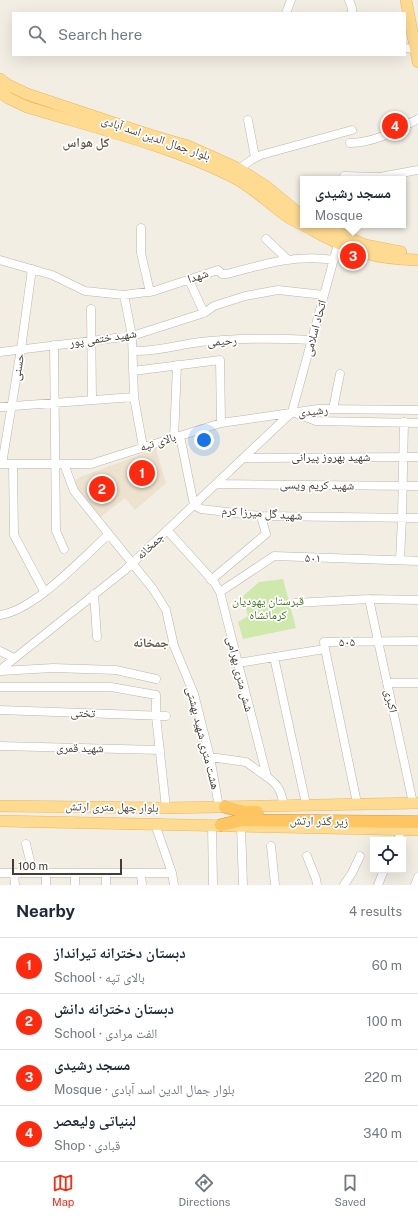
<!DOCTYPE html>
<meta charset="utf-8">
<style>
body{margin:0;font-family:"Public Sans","Noto Naskh Arabic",sans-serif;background:#f6f6f7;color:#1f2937}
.controls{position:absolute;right:12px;bottom:12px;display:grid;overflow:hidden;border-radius:0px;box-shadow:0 4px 16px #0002}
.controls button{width:36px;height:36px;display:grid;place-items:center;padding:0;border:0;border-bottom:1px solid #e0e1e3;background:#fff;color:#1f2937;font:20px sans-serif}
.scale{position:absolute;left:12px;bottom:10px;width:110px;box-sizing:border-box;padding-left:4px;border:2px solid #453d34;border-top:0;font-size:11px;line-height:14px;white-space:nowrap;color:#453d34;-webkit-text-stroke:3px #fff;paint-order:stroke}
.you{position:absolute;left:204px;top:440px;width:14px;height:14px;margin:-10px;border:3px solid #fff;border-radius:50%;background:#1a73e8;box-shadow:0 0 0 6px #1a73e833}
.badge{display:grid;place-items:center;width:26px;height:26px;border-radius:50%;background:#fe2a10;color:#fff;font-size:13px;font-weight:700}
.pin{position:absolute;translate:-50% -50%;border:2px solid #fff;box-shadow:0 1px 4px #0006}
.popup{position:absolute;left:300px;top:176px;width:106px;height:52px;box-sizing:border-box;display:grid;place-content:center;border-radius:0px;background:#fff;filter:drop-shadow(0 1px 3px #0005);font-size:13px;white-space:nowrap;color:#747a83}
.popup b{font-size:15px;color:#1f2937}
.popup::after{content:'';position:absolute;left:50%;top:100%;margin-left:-8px;border:8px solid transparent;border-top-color:#fff}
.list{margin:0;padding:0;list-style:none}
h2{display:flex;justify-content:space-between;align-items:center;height:52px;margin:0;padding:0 16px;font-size:17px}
h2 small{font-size:13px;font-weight:400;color:#747a83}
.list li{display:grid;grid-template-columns:26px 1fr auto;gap:12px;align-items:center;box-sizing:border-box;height:56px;padding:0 16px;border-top:1px solid #e0e1e3}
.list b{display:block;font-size:15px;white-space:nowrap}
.list p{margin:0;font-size:13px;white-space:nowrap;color:#747a83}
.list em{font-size:13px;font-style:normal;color:#747a83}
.icon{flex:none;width:22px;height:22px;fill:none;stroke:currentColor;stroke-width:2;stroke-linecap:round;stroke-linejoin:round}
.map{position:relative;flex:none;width:418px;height:885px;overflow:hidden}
.search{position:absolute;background:#fff;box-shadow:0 4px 16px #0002;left:12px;right:12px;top:12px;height:44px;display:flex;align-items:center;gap:10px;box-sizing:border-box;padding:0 14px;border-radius:0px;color:#747a83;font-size:15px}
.sheet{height:276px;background:#fff}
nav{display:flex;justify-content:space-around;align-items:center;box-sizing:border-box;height:56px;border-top:1px solid #e0e1e3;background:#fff;font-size:11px;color:#747a83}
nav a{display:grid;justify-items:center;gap:2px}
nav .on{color:#fe2a10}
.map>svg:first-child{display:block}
.education{fill:#ece2ce}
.green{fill:#cfe8ac}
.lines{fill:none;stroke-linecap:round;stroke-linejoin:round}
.minor-casing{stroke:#beb5a7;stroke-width:9}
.major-casing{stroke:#e6b85f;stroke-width:12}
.highway-casing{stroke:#e09831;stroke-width:13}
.minor{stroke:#fff;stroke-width:8}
.major{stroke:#ffdb91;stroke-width:11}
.highway{stroke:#ffc563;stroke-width:12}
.labels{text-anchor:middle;stroke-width:3.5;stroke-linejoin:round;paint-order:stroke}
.street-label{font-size:12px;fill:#453d34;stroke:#fff}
.park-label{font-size:12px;fill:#487727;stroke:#fff}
.neighbourhood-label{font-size:13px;font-weight:bold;fill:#685b4b;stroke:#fff}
</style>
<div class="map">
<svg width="418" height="885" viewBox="0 0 418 885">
<rect width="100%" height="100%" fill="#f2eee4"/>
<path class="education" d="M156,449L166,483L135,510L125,498L98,519L72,484L80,477Z"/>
<path class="green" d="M283,579L296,628L243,639L238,622L248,616L243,596L259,582Z"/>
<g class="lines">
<g class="minor-casing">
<path id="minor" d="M349,0L352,8V13
M286,13L291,0
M405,48L415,49
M248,120L255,157
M350,143C377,142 394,131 418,119
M239,169L251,160L261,155L352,130
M344,176L380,177L418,170
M141,228V253L150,292
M266,239L288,260
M0,260L52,275L85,291L124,295L154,291L218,270L222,274H227C263,264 297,254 334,260
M189,280L204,313
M124,295L132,336L134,397L143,447
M91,309L92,400
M54,345L56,531L64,549
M133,351C156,352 177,345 200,342C237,338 275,338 312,340
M0,352L132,336L204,313L214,306L245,296L278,290L324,295
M133,371L220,360L221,423
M0,407L134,397
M333,409L340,374
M292,412L338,244
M295,413L316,421L418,423
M180,436L194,505L201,509L261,516L418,518
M174,438L177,365
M244,458L418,457
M0,464H91L221,423L318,409L418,410
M2,464L21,349L32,269
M13,464L14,535L44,591
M64,464L74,491L153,589L166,610L174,646L194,694L210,757L219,807
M216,484L418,486
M167,530L214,582L220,592L267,777C279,785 281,792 284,805
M400,560L402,518L404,422
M211,580L266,534L261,516
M220,592L274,556L418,561
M94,594L97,637
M369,599L413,803
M295,603L369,599L418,600
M0,615C35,610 81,559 108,535
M325,649L357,803
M0,651L14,658
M274,657L306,804
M238,663L325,649L324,642L418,641
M0,670L125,570L292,412
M0,671L53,668L116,670L156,679
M387,683H418
M0,687H111L156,695V716L166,808
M0,710L166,716
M0,746L160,750
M210,757L246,762L267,777
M155,824L172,873L174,885
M212,825L213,885
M241,826L243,885
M398,840L402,830
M26,844L33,873
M271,846L275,885
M307,856L316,879L317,885
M0,873H172
M14,873L15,885
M46,873V885
M75,874V885
M106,874V885
M141,874L142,885
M344,885L352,873L360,856
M378,885L384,870
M415,885L418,877"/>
</g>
<g class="major-casing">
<path id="major" d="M406,0L418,62
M0,79L8,85L27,94L150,135L188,146L215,158L239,169L267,187L296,211L303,215
M0,92L8,98L27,107C96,128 167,145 231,176C252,186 269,204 288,217C296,222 306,226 314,231C352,252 375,259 418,260
M321,225L365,245L401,252
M0,806L166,808L418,803
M0,821L418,830"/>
</g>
<g class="highway-casing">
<path id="highway" d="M225,807L245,812H257
M221,825L242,820L418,822"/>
</g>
<use href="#minor" class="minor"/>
<use href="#major" class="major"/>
<use href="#highway" class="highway"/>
</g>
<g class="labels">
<g class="street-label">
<text transform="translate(156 138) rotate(19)" y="4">بلوار جمال الدین اسد آبادی</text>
<text transform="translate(198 276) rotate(-19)" y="4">شهدا</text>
<text transform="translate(315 328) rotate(-75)" y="4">اتحاد اسلامی</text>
<text transform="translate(103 338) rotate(-8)" y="4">شهید ختمی پور</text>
<text transform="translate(222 341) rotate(-4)" y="4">رحیمی</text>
<text transform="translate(18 367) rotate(-81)" y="4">حسنی</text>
<text transform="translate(313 411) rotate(-6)" y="4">رشیدی</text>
<text transform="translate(158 442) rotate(-17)" y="4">بالای تپه</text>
<text x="331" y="461">شهید بهروز پیرانی</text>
<text transform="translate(317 485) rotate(1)" y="4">شهید کریم ویسی</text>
<text transform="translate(262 513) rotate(4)" y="4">شهید گل میرزا کرم</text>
<text transform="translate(150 546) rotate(-43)" y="4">جمخانه</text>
<text transform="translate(313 558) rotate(2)" y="4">۵۰۱</text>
<text transform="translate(347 642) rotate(-1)" y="4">۵۰۵</text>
<text transform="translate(240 674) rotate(76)" y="4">شش متری بهرامی</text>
<text transform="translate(391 701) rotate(78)" y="4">اکبری</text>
<text transform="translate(83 713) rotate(2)" y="4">تختی</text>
<text transform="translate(203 738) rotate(76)" y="4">هشت متری شهید بهشتی</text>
<text transform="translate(80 748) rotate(1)" y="4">شهید قمری</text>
<text transform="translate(112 807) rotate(1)" y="4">بلوار چهل متری ارتش</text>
<text transform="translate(319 821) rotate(1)" y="4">زیر گذر ارتش</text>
</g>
<g class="park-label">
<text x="268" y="605">قبرستان یهودیان<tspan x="268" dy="14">کرمانشاه</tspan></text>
</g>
<g class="neighbourhood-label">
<text x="86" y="147">کل هواس</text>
<text x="151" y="647">جمخانه</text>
</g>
</g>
</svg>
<div class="controls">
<button><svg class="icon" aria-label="locate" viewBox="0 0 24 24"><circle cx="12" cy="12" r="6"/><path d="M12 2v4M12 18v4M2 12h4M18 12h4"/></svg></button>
</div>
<div class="scale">100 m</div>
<div class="you"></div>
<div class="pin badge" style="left:142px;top:473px">1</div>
<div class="pin badge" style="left:102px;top:489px">2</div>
<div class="pin badge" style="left:353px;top:256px">3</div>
<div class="popup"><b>مسجد رشیدی</b>Mosque</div>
<div class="pin badge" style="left:395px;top:126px">4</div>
<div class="search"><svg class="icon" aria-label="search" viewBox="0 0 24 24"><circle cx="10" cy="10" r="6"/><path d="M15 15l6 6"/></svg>Search here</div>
</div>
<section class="sheet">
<h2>Nearby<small>4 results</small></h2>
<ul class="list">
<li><span class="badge">1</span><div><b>دبستان دخترانه تیرانداز</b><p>School · بالای تپه</p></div><em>60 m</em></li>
<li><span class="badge">2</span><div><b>دبستان دخترانه دانش</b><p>School · الفت مرادی</p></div><em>100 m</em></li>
<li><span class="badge">3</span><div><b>مسجد رشیدی</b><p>Mosque · بلوار جمال الدین اسد آبادی</p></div><em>220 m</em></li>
<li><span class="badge">4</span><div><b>لبنیاتی ولیعصر</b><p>Shop · قبادی</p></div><em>340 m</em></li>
</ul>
</section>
<nav>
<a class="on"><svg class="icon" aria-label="map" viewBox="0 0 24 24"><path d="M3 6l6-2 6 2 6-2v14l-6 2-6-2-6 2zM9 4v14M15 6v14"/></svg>Map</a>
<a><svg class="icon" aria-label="directions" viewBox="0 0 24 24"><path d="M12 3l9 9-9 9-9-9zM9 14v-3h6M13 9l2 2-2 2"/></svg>Directions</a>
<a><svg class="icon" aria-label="saved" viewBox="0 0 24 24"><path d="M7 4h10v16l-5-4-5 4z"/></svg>Saved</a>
</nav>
